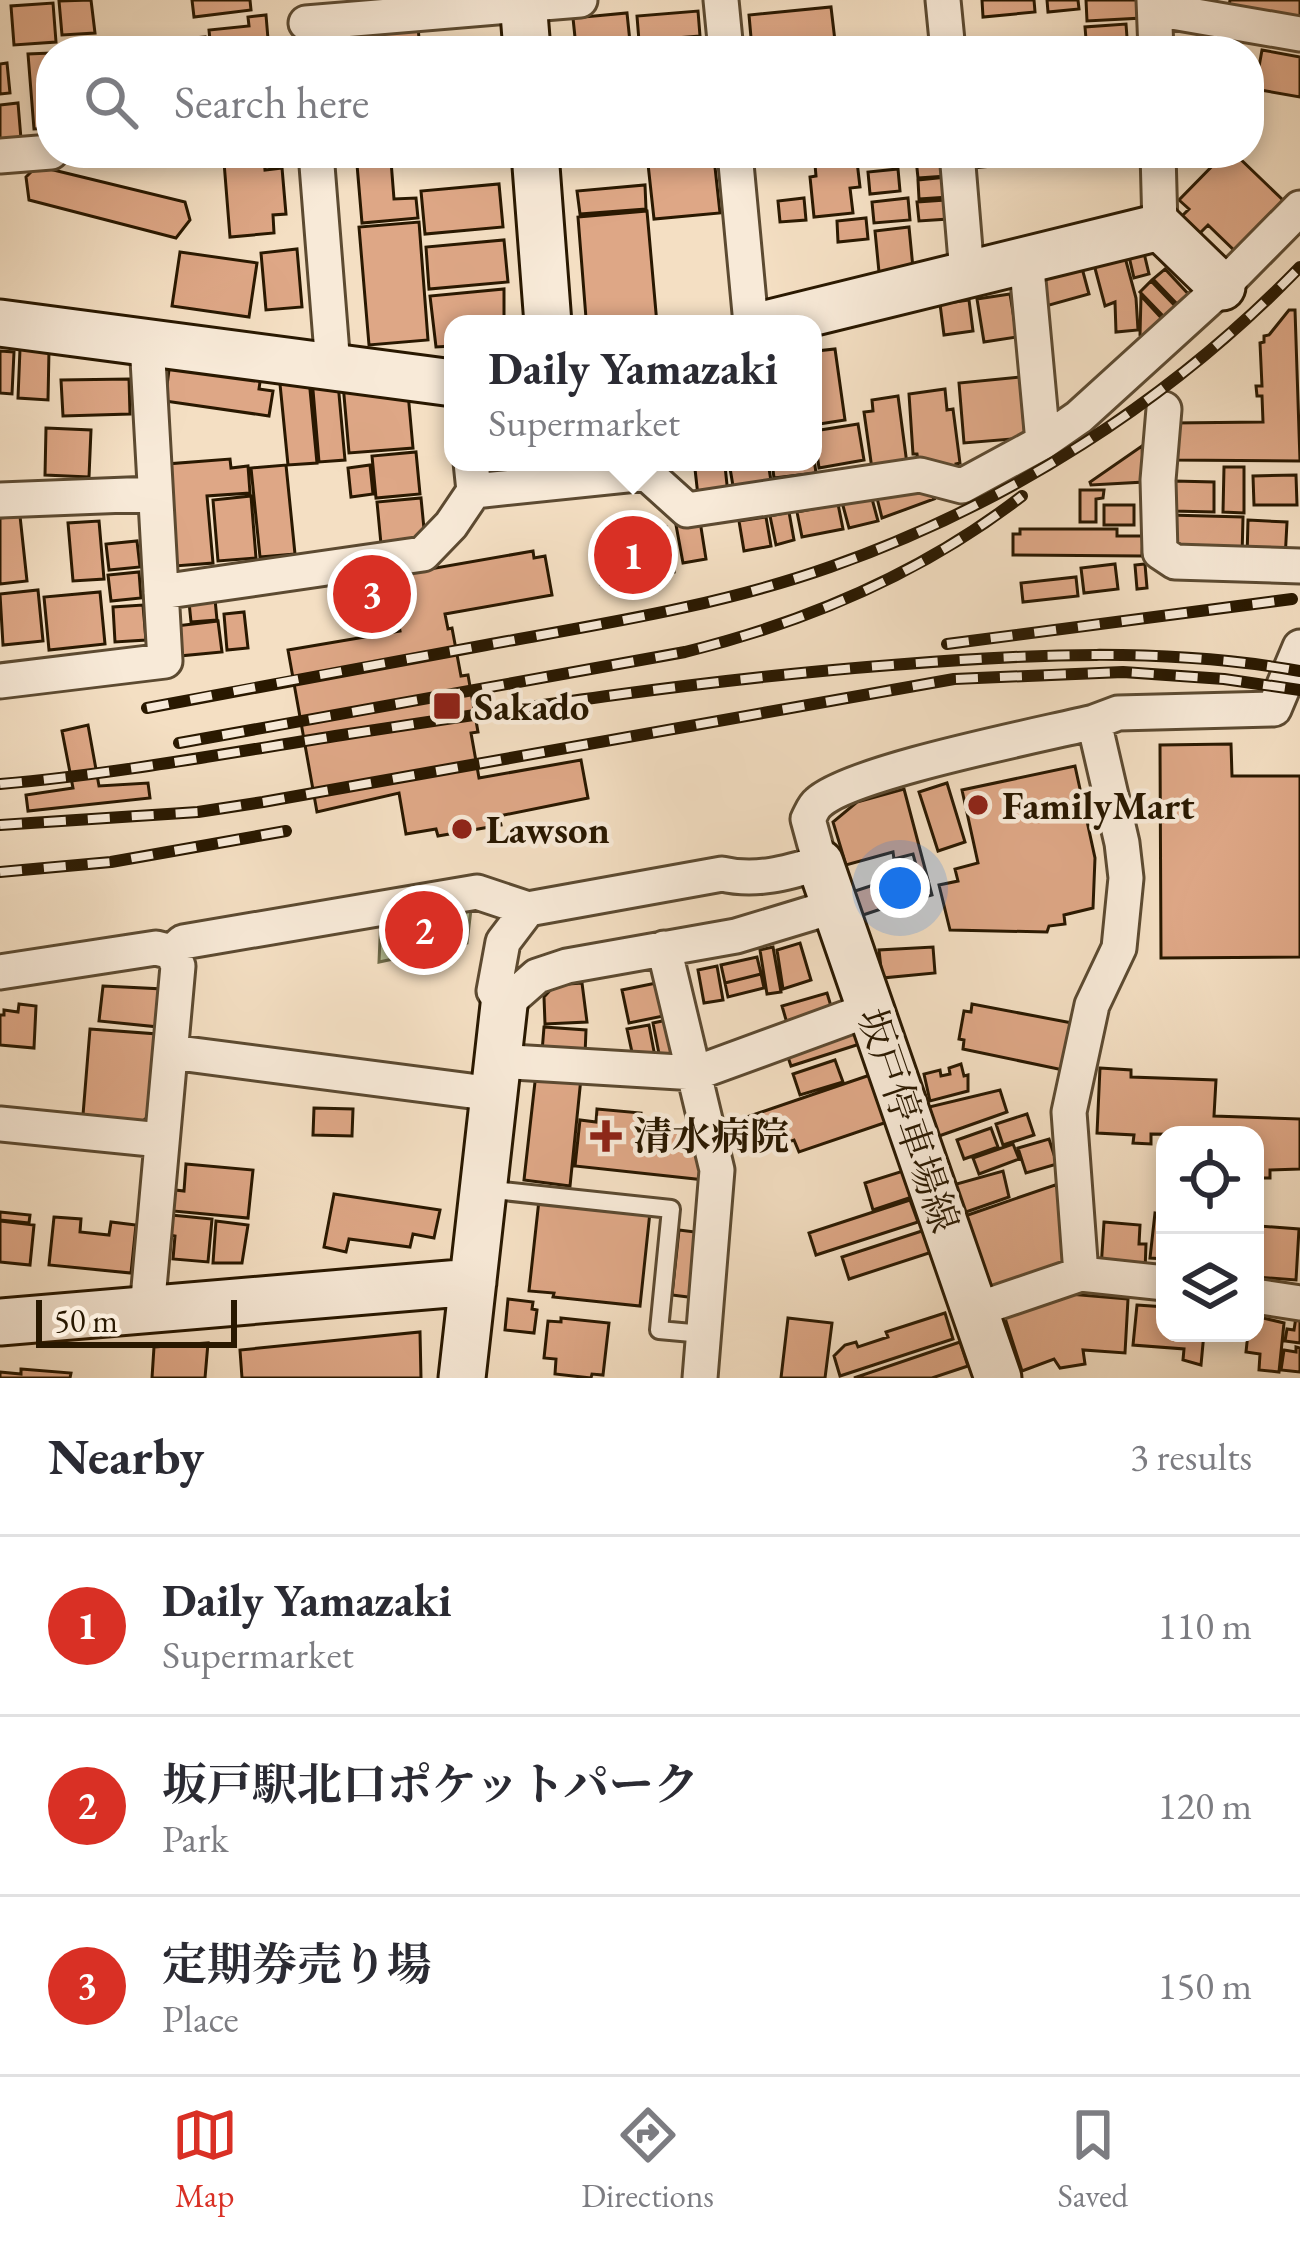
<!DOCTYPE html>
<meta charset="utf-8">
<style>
body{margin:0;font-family:"EB Garamond","Noto Serif JP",serif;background:#f7f7f7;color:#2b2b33}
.controls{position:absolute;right:36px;bottom:36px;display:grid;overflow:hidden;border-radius:24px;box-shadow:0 6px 18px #0003}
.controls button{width:108px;height:108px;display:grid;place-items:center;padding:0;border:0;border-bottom:3px solid #e1e1e2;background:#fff;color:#2b2b33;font:60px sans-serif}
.scale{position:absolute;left:36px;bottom:30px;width:201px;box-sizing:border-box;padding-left:12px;border:6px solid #291800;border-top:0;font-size:33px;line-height:42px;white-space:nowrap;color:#291800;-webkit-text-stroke:9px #f8ead8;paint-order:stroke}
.you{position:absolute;left:900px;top:888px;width:42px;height:42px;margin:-30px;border:9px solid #fff;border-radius:50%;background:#1a73e8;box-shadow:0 0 0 18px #1a73e833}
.badge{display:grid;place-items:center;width:78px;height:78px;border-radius:50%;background:#d93025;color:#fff;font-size:39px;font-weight:700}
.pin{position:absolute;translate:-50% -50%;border:6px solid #fff;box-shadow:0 3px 12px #0006}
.popup{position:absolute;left:444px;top:315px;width:378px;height:156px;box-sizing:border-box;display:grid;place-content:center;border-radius:24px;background:#fff;filter:drop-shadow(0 3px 9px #0005);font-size:39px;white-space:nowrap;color:#7c7c81}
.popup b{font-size:45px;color:#2b2b33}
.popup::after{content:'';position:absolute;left:50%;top:100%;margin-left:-24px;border:24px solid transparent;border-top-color:#fff}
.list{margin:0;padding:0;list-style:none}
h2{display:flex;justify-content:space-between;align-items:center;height:156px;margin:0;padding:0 48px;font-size:51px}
h2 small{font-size:39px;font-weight:400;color:#7c7c81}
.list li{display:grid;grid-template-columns:78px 1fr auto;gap:36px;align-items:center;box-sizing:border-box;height:180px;padding:0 48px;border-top:3px solid #e1e1e2}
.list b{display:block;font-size:45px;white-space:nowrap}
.list p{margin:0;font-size:39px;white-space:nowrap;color:#7c7c81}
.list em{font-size:39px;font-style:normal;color:#7c7c81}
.icon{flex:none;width:66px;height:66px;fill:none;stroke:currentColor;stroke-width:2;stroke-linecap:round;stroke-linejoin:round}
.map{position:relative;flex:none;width:1300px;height:1378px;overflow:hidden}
.search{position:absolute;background:#fff;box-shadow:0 6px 18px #0003;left:36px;right:36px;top:36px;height:132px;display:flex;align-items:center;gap:30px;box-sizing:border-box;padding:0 42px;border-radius:48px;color:#7c7c81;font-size:45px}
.sheet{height:696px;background:#fff}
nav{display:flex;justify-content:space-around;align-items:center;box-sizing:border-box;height:168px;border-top:3px solid #e1e1e2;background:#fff;font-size:33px;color:#7c7c81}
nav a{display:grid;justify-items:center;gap:6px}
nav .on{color:#d93025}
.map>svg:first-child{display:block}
.green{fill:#bac295;stroke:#726d4a;stroke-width:3}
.building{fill:#dea786;stroke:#291800;stroke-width:3}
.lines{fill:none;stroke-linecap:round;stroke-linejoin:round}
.lane-casing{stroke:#5c4a31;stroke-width:22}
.street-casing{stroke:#5c4a31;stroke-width:39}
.secondary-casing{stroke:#291800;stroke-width:51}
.lane{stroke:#f8ead8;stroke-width:16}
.street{stroke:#f8ead8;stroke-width:33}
.secondary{stroke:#f8ead8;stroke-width:45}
.rail-casing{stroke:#291800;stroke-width:12}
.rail{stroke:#f8ead8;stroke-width:8;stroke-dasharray:22;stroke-linecap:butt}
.poi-dot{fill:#8f2418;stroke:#f8ead8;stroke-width:4.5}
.labels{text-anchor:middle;stroke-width:9;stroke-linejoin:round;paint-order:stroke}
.poi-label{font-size:39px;font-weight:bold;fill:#291800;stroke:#f8ead8;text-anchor:start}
.street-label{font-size:39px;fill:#291800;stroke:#f8ead8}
</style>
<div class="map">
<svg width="1300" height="1378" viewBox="0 0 1300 1378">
<rect width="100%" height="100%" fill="#f4dfc3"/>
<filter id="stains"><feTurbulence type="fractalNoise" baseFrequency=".00167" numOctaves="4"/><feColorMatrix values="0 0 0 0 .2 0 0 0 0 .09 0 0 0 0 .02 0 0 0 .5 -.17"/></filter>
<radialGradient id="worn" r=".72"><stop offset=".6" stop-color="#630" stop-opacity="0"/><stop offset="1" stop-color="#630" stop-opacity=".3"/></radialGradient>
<path class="green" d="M472,901L467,943L379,962L381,916Z"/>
<path class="building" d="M91,0L95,33L62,35L59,1Z
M192,0H250L251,10L194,17Z
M982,0H1034L1035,12L983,17Z
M1047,0H1078L1079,9L1048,12Z
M1086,0H1141L1142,18L1087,21Z
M1230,0H1300V19L1229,6Z
M53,3L56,42L14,45L11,6Z
M831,7L835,41L752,49L749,15Z
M698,11L700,36L639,41L637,16Z
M627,13L630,42L576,47L573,18Z
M266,15L269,51H211L209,30L249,26L248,17Z
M1126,24L1128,51H1087L1085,27Z
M418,26L420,51H348L347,32Z
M205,37L206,51H164L163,41Z
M932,39L933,51H889V43Z
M1262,50L1300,57V97L1255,89Z
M51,53V128L34,129L28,54Z
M7,63L10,93L0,94V64Z
M18,103L21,139L0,141V105Z
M356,153H410L411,159L391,161L394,199L416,198L418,218L362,223Z
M814,153H856L860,187L850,188L853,213L814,217L810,177L816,176Z
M970,153H1075L1076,158L971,168Z
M1088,153H1141V161L1088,159Z
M1225,153H1234L1285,202L1237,253L1208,225L1199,234L1182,216L1189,209L1179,200Z
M946,156L947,176L918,178L916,159Z
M264,158L265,170L282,168L286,214L273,215L274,233L230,237L224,162Z
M714,158L720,213L654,219L648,164Z
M37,166L185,202L190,220L176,238L29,200L26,177Z
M898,169L900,191L870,194L868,172Z
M947,177L949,197L919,199L918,180Z
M499,184L503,227L425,234L421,191Z
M645,185L646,209L580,214L577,191Z
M804,198L806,220L780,222L778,201Z
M908,198L910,220L874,223L872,202Z
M946,200L948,219L919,221L917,202Z
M647,211L657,324H593L586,318L578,217Z
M866,218L868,239L838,242L837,221Z
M419,222L428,340L369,345L359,227Z
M909,227L913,268L879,272L875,231Z
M1140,236L1149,274L1134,278L1125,239Z
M504,240L508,282L429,289L426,247Z
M297,249L302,307L266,310L261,253Z
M1123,250L1136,298L1138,330L1116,332L1115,302L1105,306L1092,257Z
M180,252L257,263L249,317L172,306Z
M1079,257L1089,294L1046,306L1036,268Z
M1165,269L1192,298L1181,308L1153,279Z
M1151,281L1179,310L1168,321L1140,292Z
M504,289V324H453V346L436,347L430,296Z
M1010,294L1017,337L984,342L977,299Z
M1141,296L1165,322L1145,342L1140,335Z
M969,300L973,331L944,335L940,304Z
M1289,310H1295L1300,461L1171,460L1173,423L1263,422L1262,396H1257L1256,386H1262L1260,343L1264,342V336L1269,335Z
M813,334L816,351L835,349L845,420L813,425Z
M20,349L49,350L48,400L18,398Z
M0,351L14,352L12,394L0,393Z
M170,362L261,375L259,389L273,391L269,416L165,401Z
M279,374L309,379L317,463L288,465Z
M1020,377L1025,438L964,443L959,383Z
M312,378L338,383L345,460L319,462Z
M129,379L130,414L63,416L61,380Z
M343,384L408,393L413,448L349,453Z
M945,389L947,410L953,409L960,463L956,464L957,472L919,468L917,454H913L909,394Z
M898,396L907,464L872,469L864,412L873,411L872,400Z
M858,424L864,460L819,468L814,431Z
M46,428L91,430L89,477L45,475Z
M1142,446L1144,482L1091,485L1090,482Z
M416,452L420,494L376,498L372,456Z
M813,452L816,473L774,478L772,462H813Z
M230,459L231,468L248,466L250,493L207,496L213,563L175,566L167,464Z
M729,462H768L771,481L733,486Z
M286,465L295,554L260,557L251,468Z
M370,465L373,494L351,497L348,468Z
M725,466L728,494L698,496L695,469Z
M1224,467H1244V513L1223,512Z
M1296,475L1297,505H1254L1253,476Z
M1174,481L1214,482V512L1173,511Z
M927,488L934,499L882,518L877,498Z
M1080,490H1104L1103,498L1096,499V522H1080Z
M871,495L878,521L849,528L842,502Z
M251,496L256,558L218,561L213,500Z
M421,498L425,539L381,544L377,502Z
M838,504L843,529L802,537L797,512Z
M1104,505H1134V525H1104Z
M789,512L794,540L776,545L770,516Z
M1169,515L1243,517L1242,557L1185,555L1170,543Z
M20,516L27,581L0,584V518Z
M766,517L771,546L744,551L739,521Z
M1248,520L1287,522L1285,560L1247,558Z
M99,521L104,579L73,581L68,523Z
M700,521L706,559L683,563L676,525Z
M666,527L674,572L601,584L593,539Z
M1020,529H1117V536H1143L1142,556L1013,555V534H1020Z
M137,541L140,567L109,570L106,544Z
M533,551L534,558L545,556L552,595L445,614L448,629L452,628L461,676L468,675L478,732L471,733L479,778L581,760L588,798L499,816L501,825L438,836L436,829L406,834L399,793L317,812L288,650L400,631L390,576Z
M1115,564L1118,589L1084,593L1081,568Z
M1145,564L1147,588L1137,589L1135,565Z
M139,572L141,598L111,601L108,575Z
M388,575L393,607L356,613L350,582Z
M1076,577L1078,596L1023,602L1021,583Z
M38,590L43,641L3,645L0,594Z
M100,592L105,644L49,650L44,597Z
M215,599L217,620L191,622L189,602Z
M143,605L146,640L115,642L113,607Z
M244,612L248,648L227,650L224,614Z
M218,621L222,652L179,656L176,626Z
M88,725L99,786L148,783L150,798L28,811L26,795L73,788L62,731Z
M1231,744L1232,776H1300V957L1161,958L1160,745Z
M1075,766L1095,858L1093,908L1064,915L1065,924L1049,926L1047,932L950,930L939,885L958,881L955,869L978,863L962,790Z
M947,783L965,842L938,851L919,792Z
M904,789L932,895L925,897L913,854L894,859L893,852L846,865L833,822L857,802Z
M892,879L899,903L860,916L852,892Z
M800,943L811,980L783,989L777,950Z
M773,947L781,992L767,994L760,950Z
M933,947L935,973L882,978L879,950Z
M757,957L761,974L725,983L721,965Z
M717,966L723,1000L704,1003L698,970Z
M761,974L764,988L728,997L725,983Z
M666,981L673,1014L629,1023L622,990Z
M582,983L587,1022L545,1024L544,997L555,985Z
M103,986L163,989L159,1027L99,1021Z
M827,993L834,1016L789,1030L782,1006Z
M19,1004L36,1006L34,1048L0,1045V1015H4V1010L18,1012Z
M972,1004L1072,1023L1063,1070L963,1049L964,1040L959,1039L964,1011L971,1012Z
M676,1018L685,1059L661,1064L653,1023Z
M649,1025L656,1062L635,1066L627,1029Z
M544,1027L586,1030L585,1055L542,1052Z
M861,1027L866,1042L791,1066L786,1051Z
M90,1029L157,1034L150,1115L143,1121L83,1115Z
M835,1060L843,1082L800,1095L793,1074Z
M961,1064L964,1076L968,1075V1091L930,1101L924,1074L940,1070L941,1076L950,1074L949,1068Z
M1100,1068L1131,1070V1077L1216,1080L1214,1116L1300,1119V1169L1270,1170V1178H1255V1135L1151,1134V1144L1133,1143L1134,1135L1097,1133Z
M536,1073L581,1078L570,1186L524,1180Z
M870,1075L887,1122L799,1152L794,1140L753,1154L741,1119Z
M1000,1090L1007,1112L939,1136L929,1107Z
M314,1108L353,1109L352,1136L313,1135Z
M597,1109L641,1113L640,1121L656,1123L655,1128L701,1133L705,1180L575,1166L580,1120L596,1122Z
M1027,1114L1034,1135L1003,1145L996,1124Z
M991,1128L998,1147L964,1159L957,1140Z
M1049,1139L1057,1164L1026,1173L1018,1148Z
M1013,1144L1019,1159L979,1174L973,1158Z
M186,1164L253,1170L248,1218L173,1211L175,1190L184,1191Z
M903,1171L912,1197L873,1210L865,1183Z
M1003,1171L1009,1197L966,1212L961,1208L953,1185Z
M1058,1184L1065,1264L992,1288L965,1216Z
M334,1194L440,1210L434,1238L413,1234L410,1247L349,1239L346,1252L324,1247Z
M539,1200L650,1212L640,1306L553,1297L554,1293L529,1291Z
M910,1200L918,1222L816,1255L809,1233Z
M0,1212L30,1215L29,1223L0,1220Z
M1155,1213L1165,1214V1259L1150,1258Z
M171,1215L212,1219L208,1262L173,1259L175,1236L169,1235Z
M54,1217L81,1219L80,1232L109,1235L111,1222L136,1225L131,1273L49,1265Z
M0,1221L34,1225L30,1265L0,1262Z
M216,1221L248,1225L242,1263H213Z
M1104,1222L1140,1225L1139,1244H1146L1145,1271L1101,1269Z
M1259,1226L1299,1229L1296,1280L1256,1277Z
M679,1230L703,1233L696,1298L672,1295Z
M925,1230L932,1252L849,1279L842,1257Z
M1069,1294L1128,1299L1125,1353L1083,1350L1085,1364L1060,1368L1054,1359L1022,1371L1004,1315Z
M508,1299L533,1302L532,1309L537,1310L534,1333L505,1330Z
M1137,1305L1165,1307V1333H1204L1201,1365L1183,1360L1184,1349L1133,1345Z
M945,1313L953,1339L840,1376L834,1356L845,1345L856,1342L858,1347L888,1337L886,1332Z
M1255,1316L1284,1323L1279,1372L1259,1370L1260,1354L1246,1352L1248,1333H1255Z
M1296,1317L1300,1318V1343L1285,1341L1287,1329L1294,1330Z
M561,1318L609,1323L603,1375L592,1374L591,1378L555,1374L556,1359L544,1358L548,1321L561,1322Z
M788,1318L832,1323L825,1378H781Z
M420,1332L421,1378H242L240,1350Z
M960,1342L968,1366L932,1378H854Z
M208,1343L205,1378H152L154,1347Z
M1296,1347L1300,1348V1372L1281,1370L1284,1350L1296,1352Z
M21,1369L71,1373L70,1378H0V1372L21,1374Z"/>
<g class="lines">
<g class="lane-casing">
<path id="lane" d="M484,1189L671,1209L659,1330L703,1334"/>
</g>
<g class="street-casing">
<path id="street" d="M721,0L726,51
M943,0L948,51
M1154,0L1156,51
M1155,9L1300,34
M306,23L580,0
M316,153L333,366
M735,153L751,324
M957,153L967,273
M1158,153L1160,227
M0,156L51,152
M1026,258L1043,442
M1164,409L1158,480L1160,552L1175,562L1300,566
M646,473L687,510L920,475L962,486L1043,442L1079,417L1222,287L1300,208
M474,491L646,473L645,462
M0,500L153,494
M161,592L423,554L451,525L474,491L471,462
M0,681L165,661L147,342
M835,906L736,936L567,966L537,976L504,1005L494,991L503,942L528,909L722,874C756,882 787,873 820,863L808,819C811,814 813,807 818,803C850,772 1041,735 1094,722L1118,713L1274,709L1300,647
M664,948L717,1170L700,1378
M0,972L156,948L172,952L183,942L477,892L528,909
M171,1052L494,1094
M497,1061L696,1073L871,1009
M0,1124L161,1140
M1081,1274L1165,1283
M1255,1296L1300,1303
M147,1310L178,966L172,952
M975,1310L1081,1274L1069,1112L1092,1005L1119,948L1126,878L1122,843L1094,722"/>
</g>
<g class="secondary-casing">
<path id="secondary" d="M523,0L527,51
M535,153L548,324
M0,323L453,383
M766,324L1160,227L1222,287
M820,863L998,1378
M0,1322L473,1282
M462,1378L504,1005"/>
</g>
<use href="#lane" class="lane"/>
<use href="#street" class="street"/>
<use href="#secondary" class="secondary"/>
<g class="rail-casing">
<path id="rail" d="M947,644L1292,599
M147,708C260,686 373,665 486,645C601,624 719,606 830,567C1007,505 1170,401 1300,267
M179,743L685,652C807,622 921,574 1022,496
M0,784C115,774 228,753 342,735C525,707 708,679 892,665C1029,654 1164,647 1300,671
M0,825L198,812L263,802L954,679L1123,672L1224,679L1300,690
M0,872L111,862L286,831"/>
</g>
<use href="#rail" class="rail"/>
</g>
<g class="poi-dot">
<rect x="432" y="691" width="30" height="30" rx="6"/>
<circle cx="978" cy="805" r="12"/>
<circle cx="462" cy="829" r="12"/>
<path d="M600 1118h12v12h12v12h-12v12h-12v-12h-12v-12h12z"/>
</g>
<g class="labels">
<g class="poi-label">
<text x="474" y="720">Sakado</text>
<text x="1002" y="819">FamilyMart</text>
<text x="486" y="843">Lawson</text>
<text x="633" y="1150">清水病院</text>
</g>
<g class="street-label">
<text transform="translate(909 1120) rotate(71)" y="14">坂戸停車場線</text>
</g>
</g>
<rect width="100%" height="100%" filter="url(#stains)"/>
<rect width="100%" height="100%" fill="url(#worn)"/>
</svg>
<div class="controls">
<button><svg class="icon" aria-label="locate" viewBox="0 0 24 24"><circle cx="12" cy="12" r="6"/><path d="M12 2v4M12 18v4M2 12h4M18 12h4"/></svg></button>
<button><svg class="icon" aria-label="layers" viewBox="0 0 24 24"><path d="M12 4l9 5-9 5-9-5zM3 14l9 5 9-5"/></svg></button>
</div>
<div class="scale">50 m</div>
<div class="you"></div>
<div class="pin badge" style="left:633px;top:555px">1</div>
<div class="popup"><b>Daily Yamazaki</b>Supermarket</div>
<div class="pin badge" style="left:424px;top:930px">2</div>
<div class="pin badge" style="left:372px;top:594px">3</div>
<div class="search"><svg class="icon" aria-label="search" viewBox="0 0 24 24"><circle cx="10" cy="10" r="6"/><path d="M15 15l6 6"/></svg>Search here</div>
</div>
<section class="sheet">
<h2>Nearby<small>3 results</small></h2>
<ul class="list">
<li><span class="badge">1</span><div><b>Daily Yamazaki</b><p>Supermarket</p></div><em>110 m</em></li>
<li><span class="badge">2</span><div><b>坂戸駅北口ポケットパーク</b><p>Park</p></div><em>120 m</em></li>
<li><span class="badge">3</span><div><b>定期券売り場</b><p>Place</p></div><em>150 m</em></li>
</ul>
</section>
<nav>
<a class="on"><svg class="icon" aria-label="map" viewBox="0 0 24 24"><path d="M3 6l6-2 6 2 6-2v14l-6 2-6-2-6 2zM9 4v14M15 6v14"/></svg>Map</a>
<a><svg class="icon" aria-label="directions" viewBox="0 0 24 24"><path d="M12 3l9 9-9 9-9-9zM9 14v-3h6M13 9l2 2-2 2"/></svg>Directions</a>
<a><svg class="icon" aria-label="saved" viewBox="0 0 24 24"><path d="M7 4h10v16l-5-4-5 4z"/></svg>Saved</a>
</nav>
